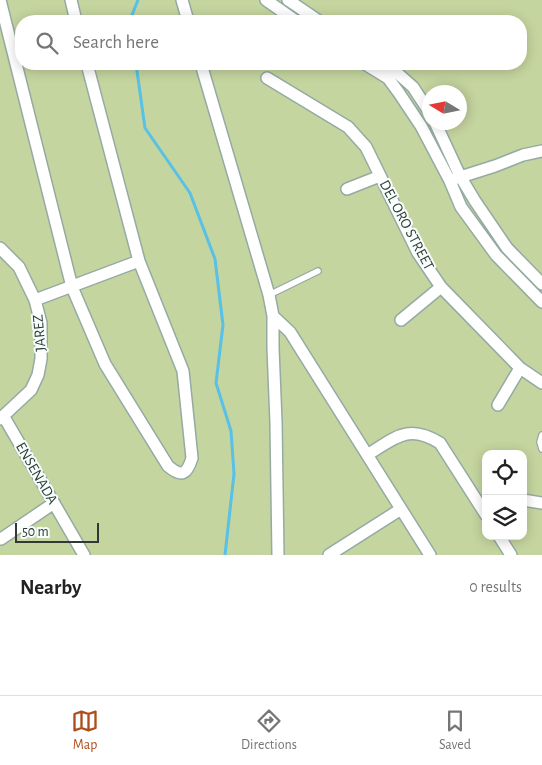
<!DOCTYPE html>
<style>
body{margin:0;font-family:"Alegreya Sans",sans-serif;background:#f2f2f2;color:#222}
.controls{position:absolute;right:15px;bottom:15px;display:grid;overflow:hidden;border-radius:10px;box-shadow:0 2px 12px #0003}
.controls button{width:45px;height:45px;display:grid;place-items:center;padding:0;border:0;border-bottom:1px solid #e0e0e0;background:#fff;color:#222;font:25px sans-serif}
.compass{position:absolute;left:422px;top:85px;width:45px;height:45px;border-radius:50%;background:#fff;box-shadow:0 2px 12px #0003;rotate:280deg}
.scale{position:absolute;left:15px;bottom:12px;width:84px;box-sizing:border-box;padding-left:5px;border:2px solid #313936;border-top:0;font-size:14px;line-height:18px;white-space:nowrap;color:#313936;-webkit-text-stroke:4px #f6fefb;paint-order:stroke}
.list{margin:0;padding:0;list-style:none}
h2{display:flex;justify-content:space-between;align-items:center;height:65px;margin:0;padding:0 20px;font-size:21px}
h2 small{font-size:16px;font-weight:400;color:#767676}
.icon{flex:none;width:28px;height:28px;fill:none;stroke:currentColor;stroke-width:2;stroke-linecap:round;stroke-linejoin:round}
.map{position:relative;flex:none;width:542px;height:555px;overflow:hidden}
.search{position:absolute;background:#fff;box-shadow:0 2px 12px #0003;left:15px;right:15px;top:15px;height:55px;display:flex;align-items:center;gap:12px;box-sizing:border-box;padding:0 18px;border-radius:20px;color:#767676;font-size:19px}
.sheet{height:140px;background:#fff}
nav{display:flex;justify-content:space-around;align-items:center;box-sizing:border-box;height:70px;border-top:1px solid #e0e0e0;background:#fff;font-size:14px;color:#767676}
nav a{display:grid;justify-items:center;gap:2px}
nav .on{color:#b04c1a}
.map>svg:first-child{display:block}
.green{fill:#c5d59f;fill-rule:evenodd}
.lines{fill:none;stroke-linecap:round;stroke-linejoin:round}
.stream{stroke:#59c0e6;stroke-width:3}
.service-casing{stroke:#95aaa3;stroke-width:8}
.minor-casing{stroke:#95aaa3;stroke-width:14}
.service{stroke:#fff;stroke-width:5.5}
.minor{stroke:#fff;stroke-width:11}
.labels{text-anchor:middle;stroke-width:4;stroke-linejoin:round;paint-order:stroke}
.street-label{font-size:15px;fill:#313936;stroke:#f6fefb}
</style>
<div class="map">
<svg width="542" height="555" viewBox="0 0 542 555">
<rect width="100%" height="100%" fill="#dff4ed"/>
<path class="green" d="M0,0H542V555H0ZM21,21H521V64H21ZM430,92H460V122H430ZM486,454H523V536H486Z"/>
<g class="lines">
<path class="stream" d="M133,21L132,15L138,0
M136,64L145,128L190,193L215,259L223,325L216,383L231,431L234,474L225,555"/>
<g class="service-casing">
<path id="service" d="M269,295L318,271
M542,435L540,442L542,449"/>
</g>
<g class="minor-casing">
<path id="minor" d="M0,0L72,287L105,364L168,466C182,478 187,474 192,458L183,371L139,261L87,64
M71,0L76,21
M182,0L188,21
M266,0L296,21
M288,0L319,21
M201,64L269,295L273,316V348L276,422L278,555
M365,64L388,78L399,93L421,126L450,181L461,207L496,255L542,302
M387,64L413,87L430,113
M267,78L348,127L366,147L418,253L441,287L520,368L542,383
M435,122L460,176L475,201L507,248L542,284
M454,179L495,166L523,155L542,151
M347,189L380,176
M0,248L19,267L35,300L41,323V359L38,375L31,390L0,419
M35,300L139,261
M273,316L290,332L430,555
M401,320L441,287
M498,405L520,368
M4,417L84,555
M367,455C395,438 408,423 440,443L486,515
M523,500L542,503
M499,536L511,555
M1,539L54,503
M329,555L401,509"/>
</g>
<use href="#service" class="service"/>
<use href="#minor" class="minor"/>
</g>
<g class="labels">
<g class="street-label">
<text transform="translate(407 225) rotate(62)" y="5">DEL ORO STREET</text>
<text transform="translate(39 333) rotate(-95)" y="5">JAREZ</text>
<text transform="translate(37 473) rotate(60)" y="5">ENSENADA</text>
</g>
</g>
</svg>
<div class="controls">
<button><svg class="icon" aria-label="locate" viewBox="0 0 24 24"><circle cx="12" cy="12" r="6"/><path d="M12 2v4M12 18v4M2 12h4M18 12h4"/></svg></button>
<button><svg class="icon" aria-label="layers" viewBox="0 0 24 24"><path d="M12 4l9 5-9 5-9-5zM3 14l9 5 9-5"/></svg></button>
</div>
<svg class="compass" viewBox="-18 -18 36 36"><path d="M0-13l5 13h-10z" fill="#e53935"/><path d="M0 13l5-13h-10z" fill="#767676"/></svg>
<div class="scale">50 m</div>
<div class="search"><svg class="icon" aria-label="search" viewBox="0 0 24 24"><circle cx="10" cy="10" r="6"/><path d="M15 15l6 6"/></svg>Search here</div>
</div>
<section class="sheet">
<h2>Nearby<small>0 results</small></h2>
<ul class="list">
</ul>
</section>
<nav>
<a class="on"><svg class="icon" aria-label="map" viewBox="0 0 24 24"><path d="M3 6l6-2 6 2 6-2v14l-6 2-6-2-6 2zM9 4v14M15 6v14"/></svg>Map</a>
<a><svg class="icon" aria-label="directions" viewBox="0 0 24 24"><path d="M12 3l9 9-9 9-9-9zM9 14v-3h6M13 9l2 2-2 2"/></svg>Directions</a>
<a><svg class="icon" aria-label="saved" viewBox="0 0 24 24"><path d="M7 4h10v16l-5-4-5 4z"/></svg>Saved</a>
</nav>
